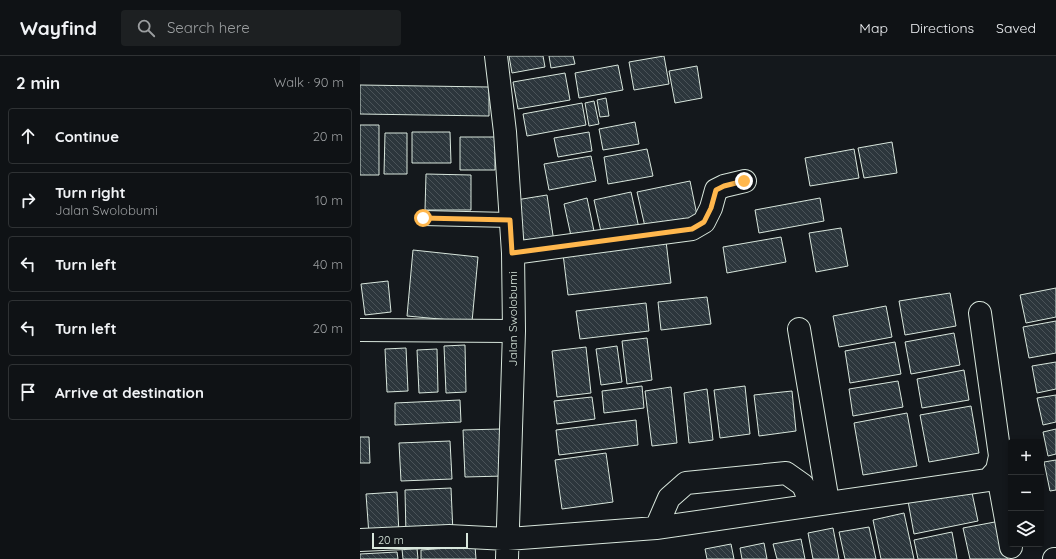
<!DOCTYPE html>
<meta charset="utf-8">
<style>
body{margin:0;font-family:Quicksand,sans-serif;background:#1d2022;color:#f1f3f6}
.controls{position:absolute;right:12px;bottom:12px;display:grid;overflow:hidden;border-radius:4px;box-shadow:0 2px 6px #0003}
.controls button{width:36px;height:36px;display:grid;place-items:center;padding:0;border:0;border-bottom:1px solid #2f3234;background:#0f1215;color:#f1f3f6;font:20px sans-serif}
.scale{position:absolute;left:12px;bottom:10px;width:96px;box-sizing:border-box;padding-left:4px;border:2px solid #d8e6dc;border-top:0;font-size:11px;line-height:14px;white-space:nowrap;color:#d8e6dc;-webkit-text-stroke:3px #14181c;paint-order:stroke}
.stop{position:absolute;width:12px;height:12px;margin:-9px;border:3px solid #ffb74d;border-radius:50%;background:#fff}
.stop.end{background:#ffb74d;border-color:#fff;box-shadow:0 1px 4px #0008}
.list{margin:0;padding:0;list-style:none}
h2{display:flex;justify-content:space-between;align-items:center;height:52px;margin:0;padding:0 16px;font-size:17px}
h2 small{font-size:13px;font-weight:400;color:#9b9ea0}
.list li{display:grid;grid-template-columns:26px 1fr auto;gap:12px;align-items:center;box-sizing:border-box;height:56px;margin:0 8px 8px;padding:0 8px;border:1px solid #2f3234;border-radius:4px}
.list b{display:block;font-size:15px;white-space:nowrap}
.list p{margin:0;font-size:13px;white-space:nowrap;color:#9b9ea0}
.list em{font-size:13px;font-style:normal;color:#9b9ea0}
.icon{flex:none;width:22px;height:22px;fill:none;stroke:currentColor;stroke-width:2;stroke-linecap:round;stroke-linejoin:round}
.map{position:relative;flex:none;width:696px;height:503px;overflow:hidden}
header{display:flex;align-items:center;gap:24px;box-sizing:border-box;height:56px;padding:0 20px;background:#0f1215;border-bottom:1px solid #2f3234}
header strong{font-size:19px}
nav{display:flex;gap:22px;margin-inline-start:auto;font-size:14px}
.search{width:280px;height:36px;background:#1d2022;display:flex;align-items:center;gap:10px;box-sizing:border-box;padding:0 14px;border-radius:4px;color:#9b9ea0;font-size:15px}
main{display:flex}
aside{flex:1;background:#0f1215}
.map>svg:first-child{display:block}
.building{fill:url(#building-back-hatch);stroke:#d8e6dc}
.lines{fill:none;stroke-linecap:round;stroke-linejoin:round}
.lane-casing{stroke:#d8e6dc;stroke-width:16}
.street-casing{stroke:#d8e6dc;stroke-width:24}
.lane{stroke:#14181c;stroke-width:14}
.street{stroke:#14181c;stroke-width:22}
.route{stroke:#ffb74d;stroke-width:5}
.labels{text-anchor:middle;stroke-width:3;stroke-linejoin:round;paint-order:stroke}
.street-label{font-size:12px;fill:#d8e6dc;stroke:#14181c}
</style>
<header>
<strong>Wayfind</strong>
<div class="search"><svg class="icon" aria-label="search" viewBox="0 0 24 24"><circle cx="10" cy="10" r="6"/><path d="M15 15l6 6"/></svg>Search here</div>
<nav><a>Map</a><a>Directions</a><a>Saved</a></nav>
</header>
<main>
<aside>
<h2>2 min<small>Walk · 90 m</small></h2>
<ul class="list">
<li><svg class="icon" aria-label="ahead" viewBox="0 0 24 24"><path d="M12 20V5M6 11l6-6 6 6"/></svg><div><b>Continue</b></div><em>20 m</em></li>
<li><svg class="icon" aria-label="right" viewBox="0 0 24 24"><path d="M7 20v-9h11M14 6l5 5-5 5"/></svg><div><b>Turn right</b><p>Jalan Swolobumi</p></div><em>10 m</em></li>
<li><svg class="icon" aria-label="left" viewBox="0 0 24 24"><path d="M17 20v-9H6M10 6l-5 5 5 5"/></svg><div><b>Turn left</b></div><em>40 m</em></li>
<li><svg class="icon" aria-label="left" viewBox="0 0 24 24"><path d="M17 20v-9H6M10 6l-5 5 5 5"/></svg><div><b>Turn left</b></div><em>20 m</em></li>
<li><svg class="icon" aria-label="arrive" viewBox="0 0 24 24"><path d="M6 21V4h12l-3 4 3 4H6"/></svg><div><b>Arrive at destination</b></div></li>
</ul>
</aside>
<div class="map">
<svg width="696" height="503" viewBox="0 0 696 503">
<defs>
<pattern id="building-back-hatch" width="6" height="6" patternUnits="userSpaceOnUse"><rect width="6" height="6" fill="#2c363c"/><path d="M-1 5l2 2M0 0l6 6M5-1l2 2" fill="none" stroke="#4a5358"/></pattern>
</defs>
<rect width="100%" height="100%" fill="#14181c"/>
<path class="building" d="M149,0H183L185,11L152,17Z
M189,0H213L215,8L191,12Z
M304,0L309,28L274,34L269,6Z
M258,9L263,34L219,42L215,17Z
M337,10L342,42L315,47L309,15Z
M205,17L210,44L158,53L153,26Z
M0,29L129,31V60L0,58Z
M246,42L249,60L240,61L237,44Z
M234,45L239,68L229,70L225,47Z
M222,47L226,69L167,80L163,58Z
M275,66L279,88L243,94L239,73Z
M0,69H19V119H0Z
M52,76H90L91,107H52Z
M229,76L232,95L198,101L194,82Z
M25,77H47V118H24Z
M100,81H135V114H100Z
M532,86L537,117L504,122L498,92Z
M287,93L293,120L248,128L244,101Z
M494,93L499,122L450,130L445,102Z
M231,100L236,125L189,134L184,108Z
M66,118L111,119V154H65Z
M330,125L338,164L286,175L277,136Z
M271,136L279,172L242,180L234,144Z
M187,139L194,186L163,191L156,144Z
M227,142L234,175L211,180L204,148Z
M460,142L464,165L399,177L395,154Z
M481,172L488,210L456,216L449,177Z
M421,181L426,206L367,217L363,191Z
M306,185L311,227L208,239L203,198Z
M53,194L118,201L112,266L47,260Z
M28,225L31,256L5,259L1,228Z
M696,232V261L666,267L660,239Z
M590,237L596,270L545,279L539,245Z
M347,241L351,268L301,274L298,246Z
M286,247L289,275L220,283L216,255Z
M526,250L532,281L479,291L473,260Z
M696,265V297L669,302L663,271Z
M594,277L600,309L551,318L545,286Z
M287,282L292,324L267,328L262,285Z
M535,286L541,318L490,327L485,295Z
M105,289L106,336L86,337L84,290Z
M257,290L262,326L241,329L236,293Z
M226,291L231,337L197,341L192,295Z
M46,292L48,335L27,336L25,293Z
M77,293L78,336L59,337L57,294Z
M696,306V333L677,337L672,310Z
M604,314L609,344L562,352L557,323Z
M538,325L543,351L493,360L489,333Z
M282,330L284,352L244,357L242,335Z
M385,330L390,378L360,382L354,334Z
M311,331L317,387L292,390L285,335Z
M347,333L353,384L329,387L324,337Z
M432,335L436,375L399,380L394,339Z
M696,339V366L683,369L677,342Z
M232,341L235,363L197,368L194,345Z
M100,344L101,366L35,369V347Z
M611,350L619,397L569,406L560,359Z
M547,357L557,410L503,419L494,367Z
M276,364L278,389L199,399L196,374Z
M141,373L144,420L105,421L103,374Z
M696,373V398L688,400L683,376Z
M0,381H9L10,407H0Z
M90,385L92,423L41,425L39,387Z
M246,397L253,446L202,453L195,404Z
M696,404V434L690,435L684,406Z
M91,432L93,477L46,479L45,434Z
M611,432L618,465L554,478L548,445Z
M37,436L39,478L9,479L6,438Z
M544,457L554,503H521L513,464Z
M640,465L648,503H610L603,472Z
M509,471L516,503H485L479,476Z
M473,472L479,503H453L448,477Z
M592,476L597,503H558L554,484Z
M441,483L445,503H417L413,488Z
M404,487L407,503H382L380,492Z
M371,488L374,503H347L345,493Z
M115,490L116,503H61V494Z
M57,492L58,503H43L42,493Z
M37,496L38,503H0V498Z"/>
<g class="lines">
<g class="lane-casing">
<path id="lane" d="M63,162L150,164"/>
</g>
<g class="street-casing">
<path id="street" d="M136,0L145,76L153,197L154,275L147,503
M153,197L332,173L344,166L351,152L356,134L364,130L385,125
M439,273L468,446
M0,274L154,275
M637,414L651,491
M296,472L309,442L326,427L426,417L443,429L451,448
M0,484L89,480L147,483L296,472L628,424L637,414L640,400L620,257
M694,503H696"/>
</g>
<use href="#lane" class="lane"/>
<use href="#street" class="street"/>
</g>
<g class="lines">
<path class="route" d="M63,162L150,164L152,197L332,173L344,166L351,152L356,134L364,130L384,125"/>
</g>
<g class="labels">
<g class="street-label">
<text transform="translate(153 263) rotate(-90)" y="4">Jalan Swolobumi</text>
</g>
</g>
</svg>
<div class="controls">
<button>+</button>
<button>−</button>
<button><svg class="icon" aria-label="layers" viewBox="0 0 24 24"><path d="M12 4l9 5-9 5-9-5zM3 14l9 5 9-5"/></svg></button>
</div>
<div class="scale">20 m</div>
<div class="stop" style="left:63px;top:162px"></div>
<div class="stop end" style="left:384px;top:125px"></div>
</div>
</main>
